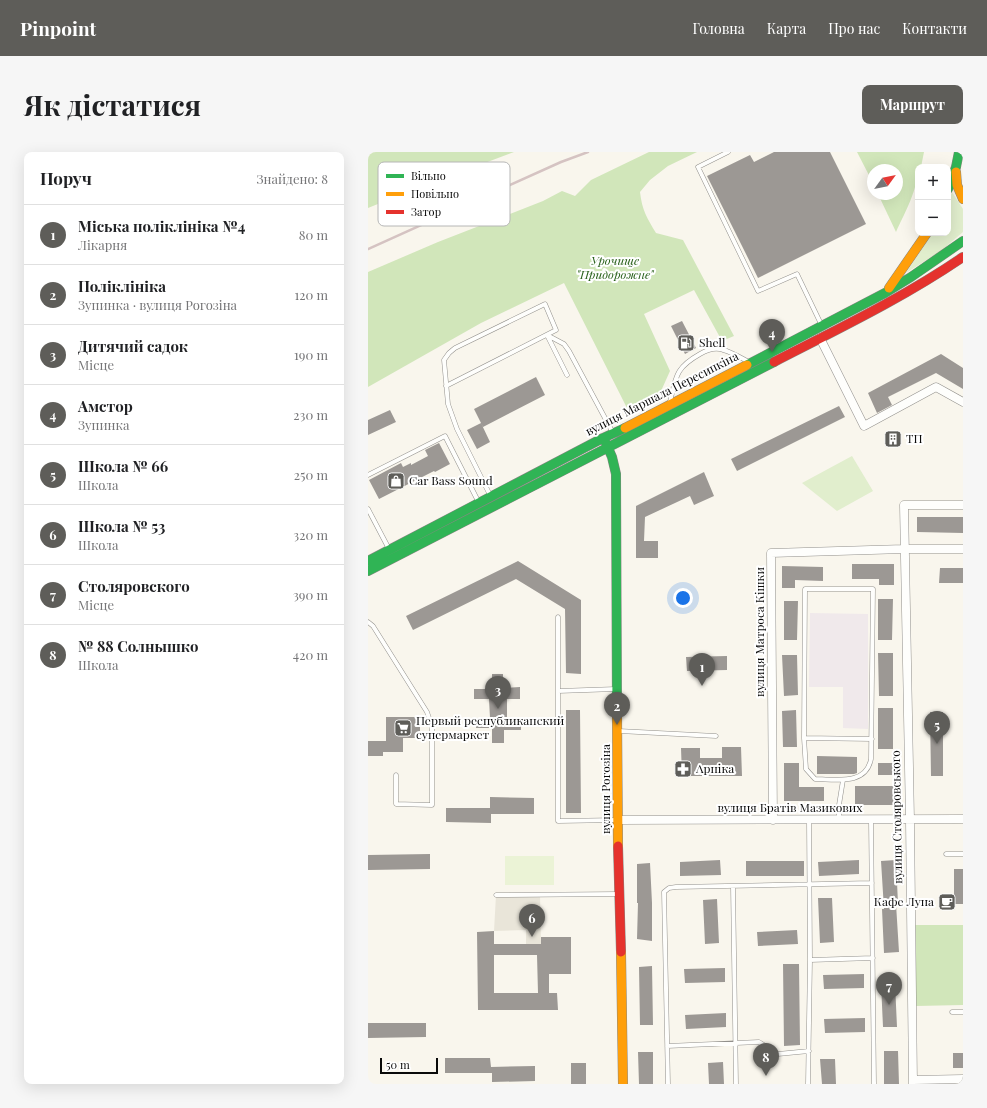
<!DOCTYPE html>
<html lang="uk">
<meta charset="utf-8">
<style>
body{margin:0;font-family:"Playfair Display",serif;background:#f6f6f6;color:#202124}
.controls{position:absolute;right:12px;top:12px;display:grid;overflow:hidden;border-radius:8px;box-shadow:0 4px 16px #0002}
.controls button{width:36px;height:36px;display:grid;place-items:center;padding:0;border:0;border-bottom:1px solid #e0e0e0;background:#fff;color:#202124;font:20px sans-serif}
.compass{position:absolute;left:499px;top:12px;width:36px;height:36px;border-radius:50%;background:#fff;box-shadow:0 4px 16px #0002;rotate:57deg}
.scale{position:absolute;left:12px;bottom:10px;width:58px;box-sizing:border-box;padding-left:4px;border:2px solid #0a0a0a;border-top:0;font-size:11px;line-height:14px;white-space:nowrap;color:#0a0a0a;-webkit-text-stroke:3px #fff;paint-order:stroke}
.you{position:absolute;left:315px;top:446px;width:14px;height:14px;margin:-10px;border:3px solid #fff;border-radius:50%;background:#1a73e8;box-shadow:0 0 0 6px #1a73e833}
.badge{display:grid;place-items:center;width:26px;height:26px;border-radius:50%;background:#5e5d59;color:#fff;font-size:13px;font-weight:700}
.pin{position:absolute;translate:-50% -33px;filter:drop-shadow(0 1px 2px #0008)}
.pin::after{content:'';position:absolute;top:21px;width:14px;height:12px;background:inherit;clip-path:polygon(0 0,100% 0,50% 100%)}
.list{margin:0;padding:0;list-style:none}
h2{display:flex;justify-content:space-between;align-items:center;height:52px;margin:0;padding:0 16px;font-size:17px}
h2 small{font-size:13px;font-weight:400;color:#757577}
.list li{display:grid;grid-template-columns:26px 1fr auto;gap:12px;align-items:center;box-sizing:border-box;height:60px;padding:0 16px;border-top:1px solid #e0e0e0}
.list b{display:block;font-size:15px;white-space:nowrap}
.list p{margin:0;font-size:13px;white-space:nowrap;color:#757577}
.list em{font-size:13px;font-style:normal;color:#757577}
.map{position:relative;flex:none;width:595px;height:932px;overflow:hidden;border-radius:8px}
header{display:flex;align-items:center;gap:24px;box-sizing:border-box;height:56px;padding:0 20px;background:#5e5d59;color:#fff}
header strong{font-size:19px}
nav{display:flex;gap:22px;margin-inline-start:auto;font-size:14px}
.intro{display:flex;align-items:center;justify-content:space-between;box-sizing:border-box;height:96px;padding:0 24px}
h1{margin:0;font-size:28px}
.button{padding:10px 18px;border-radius:8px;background:#5e5d59;color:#fff;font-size:14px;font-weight:700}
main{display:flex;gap:24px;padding:0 24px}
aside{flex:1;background:#fff;border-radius:8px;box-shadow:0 4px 16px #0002}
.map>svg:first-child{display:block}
.industrial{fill:#f0e9eb}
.green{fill:#e1eecd}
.forest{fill:#d1e6ba}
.pitch{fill:#ebf3d6}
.plaza{fill:#e9e5d9}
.building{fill:#9c9894;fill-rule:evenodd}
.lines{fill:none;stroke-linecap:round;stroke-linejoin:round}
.lane-casing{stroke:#92908c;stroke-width:5}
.street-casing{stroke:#92908c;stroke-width:9}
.fast-casing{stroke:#888783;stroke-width:10}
.slow-casing{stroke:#888783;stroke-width:10}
.jam-casing{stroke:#888783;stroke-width:10}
.lane{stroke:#fefefc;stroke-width:4}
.street{stroke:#fefefc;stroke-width:8}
.fast{stroke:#30b455;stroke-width:9}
.slow{stroke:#ff9f0a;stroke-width:9}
.jam{stroke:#e5322d;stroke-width:9}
.rail{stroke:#d5c3c2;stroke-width:2.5}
.labels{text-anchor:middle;stroke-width:4;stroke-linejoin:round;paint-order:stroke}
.park-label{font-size:12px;font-style:italic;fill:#29611b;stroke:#fff}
.poi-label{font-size:12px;fill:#0a0a0a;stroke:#fff;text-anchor:start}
.street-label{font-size:12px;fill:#0a0a0a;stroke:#fff}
.key{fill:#fff;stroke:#b6b6b6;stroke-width:1}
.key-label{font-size:11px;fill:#0a0a0a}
</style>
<header>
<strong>Pinpoint</strong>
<nav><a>Головна</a><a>Карта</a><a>Про нас</a><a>Контакти</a></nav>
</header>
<div class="intro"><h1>Як дістатися</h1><a class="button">Маршрут</a></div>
<main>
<aside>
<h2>Поруч<small>Знайдено: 8</small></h2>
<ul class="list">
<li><span class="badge">1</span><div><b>Міська поліклініка №4</b><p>Лікарня</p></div><em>80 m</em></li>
<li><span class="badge">2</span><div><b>Поліклініка</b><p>Зупинка · вулиця Рогозіна</p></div><em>120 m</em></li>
<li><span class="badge">3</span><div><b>Дитячий садок</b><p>Місце</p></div><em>190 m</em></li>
<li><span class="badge">4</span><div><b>Амстор</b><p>Зупинка</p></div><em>230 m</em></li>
<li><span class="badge">5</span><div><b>Школа № 66</b><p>Школа</p></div><em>250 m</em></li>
<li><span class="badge">6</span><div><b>Школа № 53</b><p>Школа</p></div><em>320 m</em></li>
<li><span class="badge">7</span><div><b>Столяровского</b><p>Місце</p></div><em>390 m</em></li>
<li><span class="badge">8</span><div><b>№ 88 Солнышко</b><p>Школа</p></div><em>420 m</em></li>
</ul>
</aside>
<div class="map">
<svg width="595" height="932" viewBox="0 0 595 932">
<rect width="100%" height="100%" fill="#f9f6ed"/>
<path class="industrial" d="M442,461L500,462V577L475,576V535H441Z"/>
<path class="green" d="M584,40L595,57V80L574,98L538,121L565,81H580V50Z
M484,304L505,339L469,359L434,331Z"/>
<path class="forest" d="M0,0H146L37,41L0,56Z
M281,0H329L300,14L282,28L272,40C274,58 279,66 288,81L315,88L366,184L354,189L326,138L276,162L302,219L289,248L263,264L196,131L113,171L0,235V120L70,90L175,49L194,39L207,44L223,28Z
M489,0H556L553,15H550C550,38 537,60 528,80L510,42H529V18H505V31Z
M547,773H595V853L548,854Z"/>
<path class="pitch" d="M137,704H186V733H137Z"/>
<path class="plaza" d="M128,743H172L173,792H158V778L126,779Z"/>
<path class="building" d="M406,0H462L498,72L390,126L339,24L382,3L386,10Z
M314,169L328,196L317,202L303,174Z
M573,202L595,216V237L568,221L520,245L524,253L509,261L500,241Z
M168,225L177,243L115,275L106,257Z
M471,254L477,265L369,319L363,307Z
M22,258L28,270L0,283V268Z
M113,271L122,290L109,297L99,278Z
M525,279L531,291L524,294L519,282Z
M71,291L82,312L67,320L66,319L11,347L1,328L33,311L35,315L43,311V313L60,304L57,298Z
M336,320L346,344L326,353L322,344L277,365L276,389H290V406H268V354Z
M549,365H595V381L549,380Z
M150,409L213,448V522L198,521L197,457L148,427L45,478L38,464Z
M484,412H526V433H511V427H484Z
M414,414L455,415V429L427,428V436H414Z
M572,416H595V431H571Z
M510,447H525L524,488H510Z
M416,449H430L429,488H416Z
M510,501H525V544H511Z
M414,503H429L430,543L416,544Z
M359,504V518L319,519L318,505Z
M124,522H135V536L152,535V547H139V566H153V578H136V591H124V576H108V566H122L121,547H106V537H124Z
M510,556H525V597H510Z
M198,558H212L213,661H198Z
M428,558L429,595H415L414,559Z
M562,560H575V624H563Z
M18,565H52V586H35V600H15V604H0V589H18Z
M354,595H373L374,624H314L313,596H332V606H354Z
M449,604L489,605V621L486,622H449Z
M416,611H431V635H456V649H416Z
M510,611H525L526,623H510Z
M487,634H526V653H487Z
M122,645L166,646V662H123V671L78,670V656H122Z
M62,702V717L0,718V703Z
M352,708L353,723L312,724V710Z
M491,708V722L451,724L450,710Z
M528,708L530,752H528L531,800L516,801L514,757H516L513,709Z
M378,709H436V724H378Z
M282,711L284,751V789L269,787L270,751H269V712Z
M586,717H595V752H586Z
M450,746H464L466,790L452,791Z
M349,747L351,791L337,792L335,748Z
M429,778L430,792L390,794L389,780Z
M126,779V792H173V785H203V822H181V841H189L190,858H110L109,780ZM126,803H169L170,841H126Z
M415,812H431L432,893L416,894Z
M284,814L285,873H272L271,815Z
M357,816V830L317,831L316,817Z
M496,822V836L456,837L455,823Z
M513,831H527L529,875H515Z
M358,861V875L318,877L317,863Z
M497,866V880L457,881L456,867Z
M0,871H58V885L0,886Z
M516,899H530L531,932H516Z
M270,900H285V932H271Z
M585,901H595V916H585Z
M77,906H122L123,915L167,914V929L124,930V921H77Z
M452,907H467L468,932H454Z
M355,910L356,932H341L340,911Z
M203,911H218V932H203Z"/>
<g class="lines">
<g class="lane-casing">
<path id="lane" d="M360,0L330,15L390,139L429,122L453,172
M179,183L196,192L201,199L245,281
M179,183L199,223
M78,234L188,178L177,152L87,196L81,201L76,208L80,252L89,277L122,343
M302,250C308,225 307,216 332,202C339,198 347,195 355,198C364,200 373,206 381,210
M0,323L77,284L110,349
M0,357L21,397
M437,437H505L503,607C498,634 467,627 447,627L438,617L436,586Z
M190,465V669L249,668
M0,470L5,474L59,560L64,575V653L28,652V623
M190,539L248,537
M251,579L348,584
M436,586L504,587
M471,667V653L475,628
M503,668L506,932
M578,702H595
M365,734L368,932
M128,743L251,742
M442,808L505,806
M584,860H595
M299,894L391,890L410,902L441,899
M300,932L296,740L301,736L308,735L504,731
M440,932L442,808L441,668"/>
</g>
<g class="street-casing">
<path id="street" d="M452,186L496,274L568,235L595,250
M250,668L595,667
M405,668L403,401L536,397H595
M545,928L595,927
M545,932L542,668L536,353H595"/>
</g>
<g class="fast-casing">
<path id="fast" d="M580,37L588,15L591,0
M379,213L517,141L543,125L595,89
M237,289L244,305L248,322L249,562
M0,409L235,286L257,276
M0,419L406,210"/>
</g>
<g class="slow-casing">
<path id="slow" d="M588,20L589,33L595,47
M521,136L559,81
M257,276L379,213
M249,562L250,694
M253,800L255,932"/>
</g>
<g class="jam-casing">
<path id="jam" d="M406,210C470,177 535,146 595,105
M250,694L253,800"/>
</g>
<use href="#lane" class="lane"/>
<use href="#street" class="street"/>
<use href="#fast" class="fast"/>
<use href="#slow" class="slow"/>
<use href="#jam" class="jam"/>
<path class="rail" d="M0,97L193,10L220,0"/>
</g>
<defs>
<g id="fuel-square" transform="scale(0.9)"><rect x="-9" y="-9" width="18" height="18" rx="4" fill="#5e5d59" stroke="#fff"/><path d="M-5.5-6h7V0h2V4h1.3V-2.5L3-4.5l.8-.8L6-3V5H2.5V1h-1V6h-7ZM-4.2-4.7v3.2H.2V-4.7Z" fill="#fff"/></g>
<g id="building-square" transform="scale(0.9)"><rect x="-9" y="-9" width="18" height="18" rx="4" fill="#5e5d59" stroke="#fff"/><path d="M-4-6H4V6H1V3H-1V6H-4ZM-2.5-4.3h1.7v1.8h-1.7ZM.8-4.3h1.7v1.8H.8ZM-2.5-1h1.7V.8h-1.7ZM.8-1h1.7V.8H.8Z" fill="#fff"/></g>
<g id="shop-square" transform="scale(0.9)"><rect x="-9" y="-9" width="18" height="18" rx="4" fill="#5e5d59" stroke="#fff"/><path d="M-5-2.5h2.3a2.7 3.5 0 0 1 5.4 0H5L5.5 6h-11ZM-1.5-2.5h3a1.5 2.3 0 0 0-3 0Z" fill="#fff"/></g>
<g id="supermarket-square" transform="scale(0.9)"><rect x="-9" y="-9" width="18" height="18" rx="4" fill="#5e5d59" stroke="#fff"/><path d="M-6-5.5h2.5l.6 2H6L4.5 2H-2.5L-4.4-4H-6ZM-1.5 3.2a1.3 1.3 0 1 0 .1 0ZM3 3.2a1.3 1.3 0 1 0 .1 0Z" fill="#fff"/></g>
<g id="pharmacy-square" transform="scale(0.9)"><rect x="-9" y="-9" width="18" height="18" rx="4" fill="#5e5d59" stroke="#fff"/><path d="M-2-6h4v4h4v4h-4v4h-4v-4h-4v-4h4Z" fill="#fff"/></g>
<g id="cafe-square" transform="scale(0.9)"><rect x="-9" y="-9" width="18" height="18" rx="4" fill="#5e5d59" stroke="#fff"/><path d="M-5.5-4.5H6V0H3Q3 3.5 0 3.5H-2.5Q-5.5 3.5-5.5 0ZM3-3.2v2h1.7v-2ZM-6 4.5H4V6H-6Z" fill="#fff"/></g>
</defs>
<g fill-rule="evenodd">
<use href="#fuel-square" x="318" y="191"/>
<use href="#building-square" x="525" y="287"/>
<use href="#shop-square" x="28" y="329"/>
<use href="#supermarket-square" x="35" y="576"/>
<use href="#pharmacy-square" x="315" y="617"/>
<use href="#cafe-square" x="579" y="750"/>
</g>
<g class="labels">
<g class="park-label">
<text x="247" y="113">Урочище<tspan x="247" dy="14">"Придорожнє"</tspan></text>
</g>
<g class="poi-label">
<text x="331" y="195">Shell</text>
<text x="538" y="291">ТП</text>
<text x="41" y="333">Car Bass Sound</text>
<text x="48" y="573">Первый республиканский<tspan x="48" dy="14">супермаркет</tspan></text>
<text x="328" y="621">Арніка</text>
<text x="566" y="754" text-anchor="end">Кафе Луна</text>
</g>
<g class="street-label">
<text transform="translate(294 242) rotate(-27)" y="4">вулиця Маршала Пересипкіна</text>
<text transform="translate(392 480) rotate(-90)" y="4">вулиця Матроса Кішки</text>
<text transform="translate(238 637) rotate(-90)" y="4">вулиця Рогозіна</text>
<text x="422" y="660">вулиця Братів Мазикових</text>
<text transform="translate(529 665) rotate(-91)" y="4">вулиця Столяровського</text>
</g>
</g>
<rect x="10" y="10" width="132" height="64" rx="6" class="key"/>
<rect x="18" y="22" width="18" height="4" fill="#30b455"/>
<rect x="18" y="40" width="18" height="4" fill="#ff9f0a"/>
<rect x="18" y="58" width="18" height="4" fill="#e5322d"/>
<g class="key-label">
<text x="43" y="28">Вільно</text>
<text x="43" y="46">Повільно</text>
<text x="43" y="64">Затор</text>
</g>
</svg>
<div class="controls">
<button>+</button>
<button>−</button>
</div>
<svg class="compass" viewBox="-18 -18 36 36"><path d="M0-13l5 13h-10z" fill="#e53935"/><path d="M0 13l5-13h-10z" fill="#757577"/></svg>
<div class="scale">50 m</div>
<div class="you"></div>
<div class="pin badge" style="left:334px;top:534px">1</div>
<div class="pin badge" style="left:249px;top:573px">2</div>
<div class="pin badge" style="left:130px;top:557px">3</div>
<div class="pin badge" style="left:404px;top:200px">4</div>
<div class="pin badge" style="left:569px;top:592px">5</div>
<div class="pin badge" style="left:164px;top:785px">6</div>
<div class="pin badge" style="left:521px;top:853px">7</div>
<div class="pin badge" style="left:398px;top:924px">8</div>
</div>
</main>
